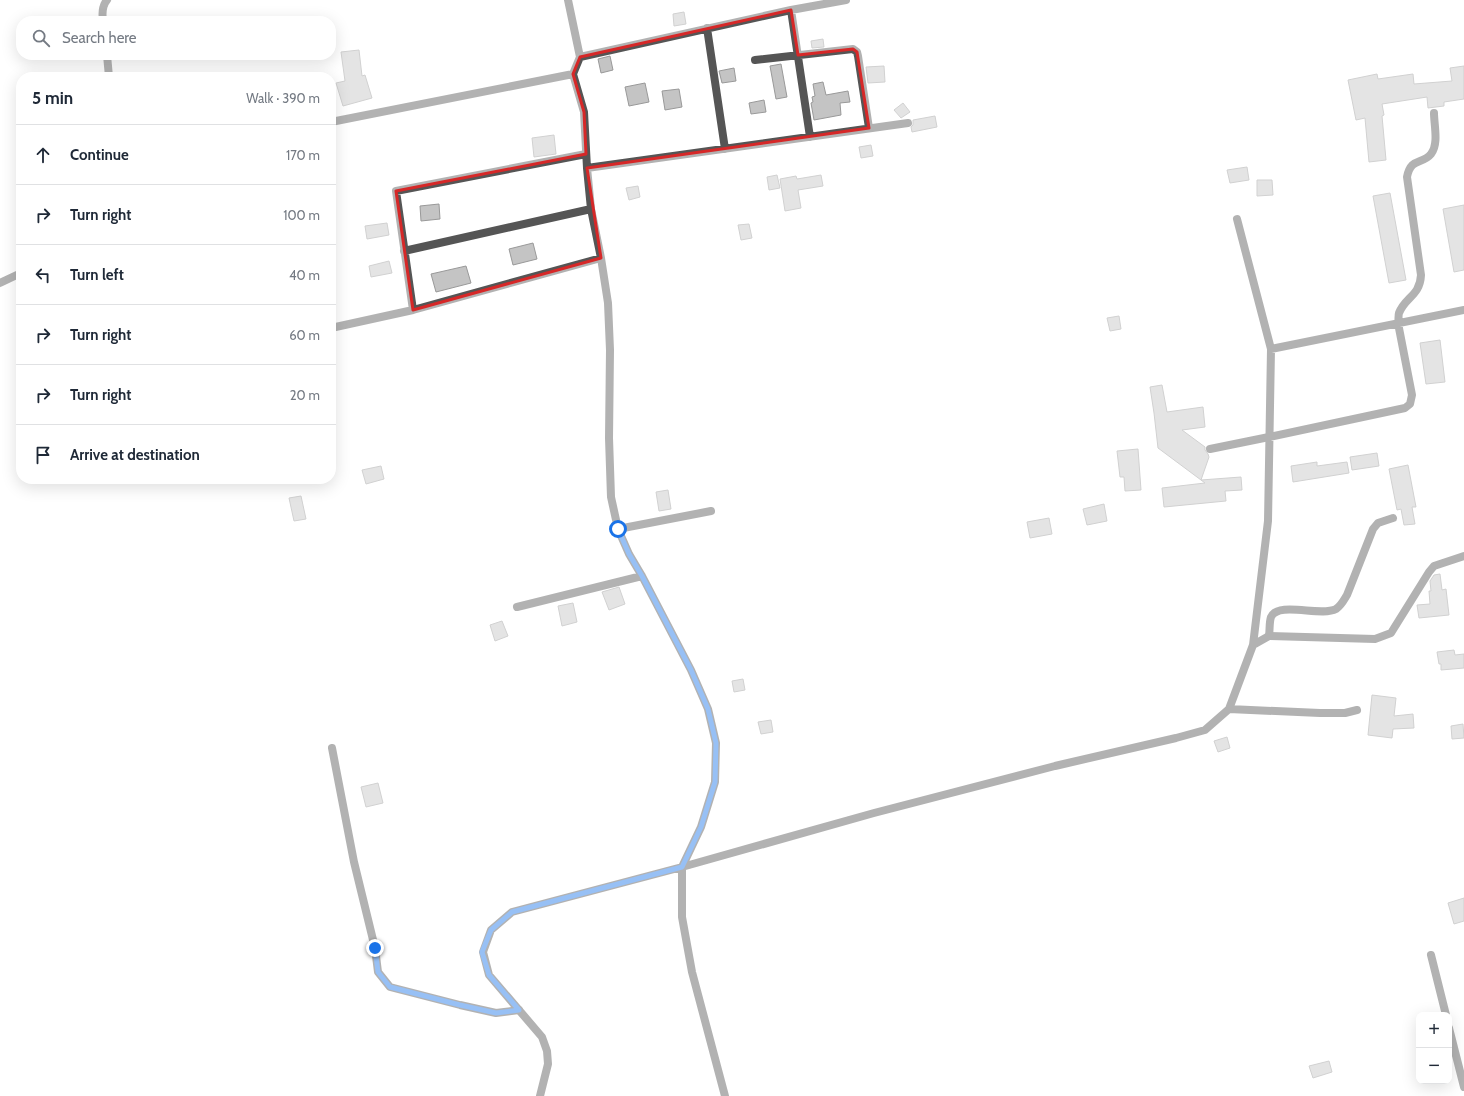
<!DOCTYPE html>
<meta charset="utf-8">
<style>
body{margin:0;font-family:Cabin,sans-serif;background:#f6f6f7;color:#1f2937}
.controls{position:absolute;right:12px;bottom:12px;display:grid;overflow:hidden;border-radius:8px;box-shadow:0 4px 16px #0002}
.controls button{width:36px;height:36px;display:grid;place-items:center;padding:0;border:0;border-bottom:1px solid #e0e1e3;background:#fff;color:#1f2937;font:20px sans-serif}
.stop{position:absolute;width:12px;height:12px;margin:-9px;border:3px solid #1a73e8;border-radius:50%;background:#fff}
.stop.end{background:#1a73e8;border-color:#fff;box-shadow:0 1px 4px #0008}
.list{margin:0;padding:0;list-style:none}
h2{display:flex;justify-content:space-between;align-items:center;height:52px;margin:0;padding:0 16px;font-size:17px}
h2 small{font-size:13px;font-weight:400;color:#747a83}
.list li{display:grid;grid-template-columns:26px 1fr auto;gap:12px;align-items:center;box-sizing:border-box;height:60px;padding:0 16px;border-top:1px solid #e0e1e3}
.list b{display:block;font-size:15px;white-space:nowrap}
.list em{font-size:13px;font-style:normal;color:#747a83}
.icon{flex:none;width:22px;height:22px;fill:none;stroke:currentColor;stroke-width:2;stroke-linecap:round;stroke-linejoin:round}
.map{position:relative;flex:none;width:1464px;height:1096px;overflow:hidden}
.search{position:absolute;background:#fff;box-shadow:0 4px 16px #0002;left:16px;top:16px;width:320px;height:44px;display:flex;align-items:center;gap:10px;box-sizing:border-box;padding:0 14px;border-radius:16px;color:#747a83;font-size:15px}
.panel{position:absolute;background:#fff;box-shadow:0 4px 16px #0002;left:16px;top:72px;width:320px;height:412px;border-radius:16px}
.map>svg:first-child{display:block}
.building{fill:#c4c4c4;stroke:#999}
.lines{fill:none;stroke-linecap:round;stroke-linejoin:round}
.lane{stroke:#555;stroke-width:8}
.street{stroke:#555;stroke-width:8}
.route{stroke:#1a73e8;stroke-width:5}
.marked{fill:none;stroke:#d62828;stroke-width:3;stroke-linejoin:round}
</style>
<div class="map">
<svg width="1464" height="1096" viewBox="0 0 1464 1096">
<rect width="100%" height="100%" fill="#fff"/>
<path class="building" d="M684,12L686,24L674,26L673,14Z
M823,39L824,47L812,48L811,41Z
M359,50L362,76L365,75L372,98L343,106L336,83L345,81L341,52Z
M610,56L613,70L601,73L598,59Z
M781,64L787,97L776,99L770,66Z
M884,66L885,82L868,83L866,67Z
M1464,66V99L1444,102V106L1428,108L1427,97L1382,104L1384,115L1382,116L1386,160L1369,162L1365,118L1356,120L1348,80L1377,74L1378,79L1413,74L1414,84L1452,81L1450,68Z
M734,68L736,81L722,83L719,71Z
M823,82L826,95L848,91L850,102L840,103L841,115L814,120L811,103L813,102L812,97L815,96L813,84Z
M645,83L649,102L629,106L625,87Z
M679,89L682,107L665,110L662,91Z
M764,100L766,112L751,114L749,103Z
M903,103L910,112L901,118L894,110Z
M935,116L937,127L912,132L911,127L913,125V120Z
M554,135L556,154L534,157L532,138Z
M871,145L873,156L861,158L859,147Z
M1247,167L1249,180L1230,183L1227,170Z
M777,175L780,188L769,190L767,177Z
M821,175L823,186L798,190L801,208L785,211L780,179L796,176L797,179Z
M1257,180H1272L1273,195L1257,196Z
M638,186L640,197L629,200L626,188Z
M1390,193L1406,280L1389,283L1373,196Z
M439,204L440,219L421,221L420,206Z
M1464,205V270L1454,272L1443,209Z
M387,223L389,235L367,239L365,226Z
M749,224L752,238L741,240L738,225Z
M533,243L537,259L513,265L509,249Z
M389,261L392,273L371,277L369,266Z
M466,266L471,283L436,292L431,274Z
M1119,316L1121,329L1110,331L1107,318Z
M1440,340L1445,382L1426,384L1420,343Z
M1162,385L1167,412L1203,407L1205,427L1182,430L1205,447V450L1208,454L1209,457L1201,480L1158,448L1154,413L1150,387Z
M1138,449L1141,490L1125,491L1124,477H1120L1117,451Z
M1377,453L1379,466L1352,470L1350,457Z
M1317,462V466L1347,462L1349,473L1293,482L1291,466Z
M1408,465L1416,507H1412L1415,524L1404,525L1401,509L1397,510L1389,469Z
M381,466L384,479L366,484L362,470Z
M1241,477L1242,490L1225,491L1226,501L1164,507L1162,488L1205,483L1201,480Z
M668,490L671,509L659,511L656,492Z
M301,496L306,519L294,521L289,498Z
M1104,504L1107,521L1087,525L1083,509Z
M1049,518L1052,534L1030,538L1027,522Z
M1440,574L1442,590L1446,589L1449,615L1419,618L1417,605L1430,604L1429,591H1431L1430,581L1434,575Z
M619,587L625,604L609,610L602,592Z
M573,603L577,622L562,626L558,606Z
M502,621L508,636L495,641L490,625Z
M1454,650L1455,655L1464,654V668L1441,670V664H1439L1437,652Z
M743,679L745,690L734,692L732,681Z
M1372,695L1396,698L1394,716L1413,714L1414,728L1393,729L1392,738L1368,735Z
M771,720L773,732L761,734L758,722Z
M1463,724L1464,738L1452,739L1451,726Z
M1227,737L1230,748L1218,752L1214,741Z
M378,783L383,803L366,807L361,787Z
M1464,898V921L1454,924L1448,903Z
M1329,1061L1332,1072L1313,1078L1309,1066Z"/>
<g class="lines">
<path class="lane" d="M1210,449L1269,437
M1269,636C1270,630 1269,623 1271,617C1278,601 1321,617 1336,609C1341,606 1344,600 1347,595L1373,529L1378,523L1393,518
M332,748L354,862L375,948L378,972L390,987L460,1005L496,1013L519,1010"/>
<path class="street" d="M568,0L580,57L573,74L584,112L587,168L591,209L601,258L608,303L610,350L609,438L611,497L618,529L629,554L642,576L691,670L708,709L716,743L715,782L701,827L682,867V917L692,972L725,1096
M791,10L810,137
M103,21C102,14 102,6 107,0
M707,28L725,149
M107,55L109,77
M580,57L791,10L846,0
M755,60L853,49L857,52L858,56L869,128
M331,122L573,74
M587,168L908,123
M1237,219L1271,349L1464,310
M404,251L591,209
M0,283L21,273
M413,310L396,191L586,154
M331,328L413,310L601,258
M1269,437L1405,408L1410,404L1412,395L1398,323C1399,320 1398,316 1399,313C1405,297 1420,296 1421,275L1407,177C1411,157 1422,165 1431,154C1439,144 1434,125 1434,113
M618,529L711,511
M517,607L642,576
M1253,645L1269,636L1375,639L1391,633L1429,572L1434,566L1464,556
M1229,709L1320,713H1345L1357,710
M1431,955L1446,1015
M1449,1028L1464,1087
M540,1096L548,1064L547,1051L542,1037L489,975L483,952L491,930L512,912L682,867L874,813L1055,766L1176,738L1205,730L1229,709L1253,645L1268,521L1271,349"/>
</g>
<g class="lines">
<path class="route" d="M375,948L378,972L390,987L460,1005L496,1013L519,1010L489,975L482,952L491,930L512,912L682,867L701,827L715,782L716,743L708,709L691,670L642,576L629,554L618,529"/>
</g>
<path d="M0 0H1464V1096H0ZM791,10L798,55L853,49L857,52L869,128L587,168L601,258L413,310L396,191L586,154L584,112L573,74L580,57Z" fill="#fff" fill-opacity=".55" fill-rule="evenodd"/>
<path class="marked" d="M791,10L798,55L853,49L857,52L869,128L587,168L601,258L413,310L396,191L586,154L584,112L573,74L580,57Z"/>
</svg>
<div class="controls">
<button>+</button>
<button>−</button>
</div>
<div class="stop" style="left:618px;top:529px"></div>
<div class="stop end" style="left:375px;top:948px"></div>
<div class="search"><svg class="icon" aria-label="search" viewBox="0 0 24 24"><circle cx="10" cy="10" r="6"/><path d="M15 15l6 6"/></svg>Search here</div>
<section class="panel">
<h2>5 min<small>Walk · 390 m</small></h2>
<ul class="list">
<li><svg class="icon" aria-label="ahead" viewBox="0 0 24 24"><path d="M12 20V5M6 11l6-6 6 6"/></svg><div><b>Continue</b></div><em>170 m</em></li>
<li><svg class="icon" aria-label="right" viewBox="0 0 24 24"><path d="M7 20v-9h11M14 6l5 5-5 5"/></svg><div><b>Turn right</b></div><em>100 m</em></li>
<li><svg class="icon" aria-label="left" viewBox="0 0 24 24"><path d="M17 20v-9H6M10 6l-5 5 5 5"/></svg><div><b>Turn left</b></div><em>40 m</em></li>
<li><svg class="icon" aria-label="right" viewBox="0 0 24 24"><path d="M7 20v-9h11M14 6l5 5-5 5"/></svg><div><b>Turn right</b></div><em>60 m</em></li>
<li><svg class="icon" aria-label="right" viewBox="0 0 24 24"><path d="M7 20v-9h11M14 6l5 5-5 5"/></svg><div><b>Turn right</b></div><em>20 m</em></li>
<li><svg class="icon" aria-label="arrive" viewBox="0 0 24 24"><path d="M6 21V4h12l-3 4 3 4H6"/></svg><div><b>Arrive at destination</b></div></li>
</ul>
</section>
</div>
